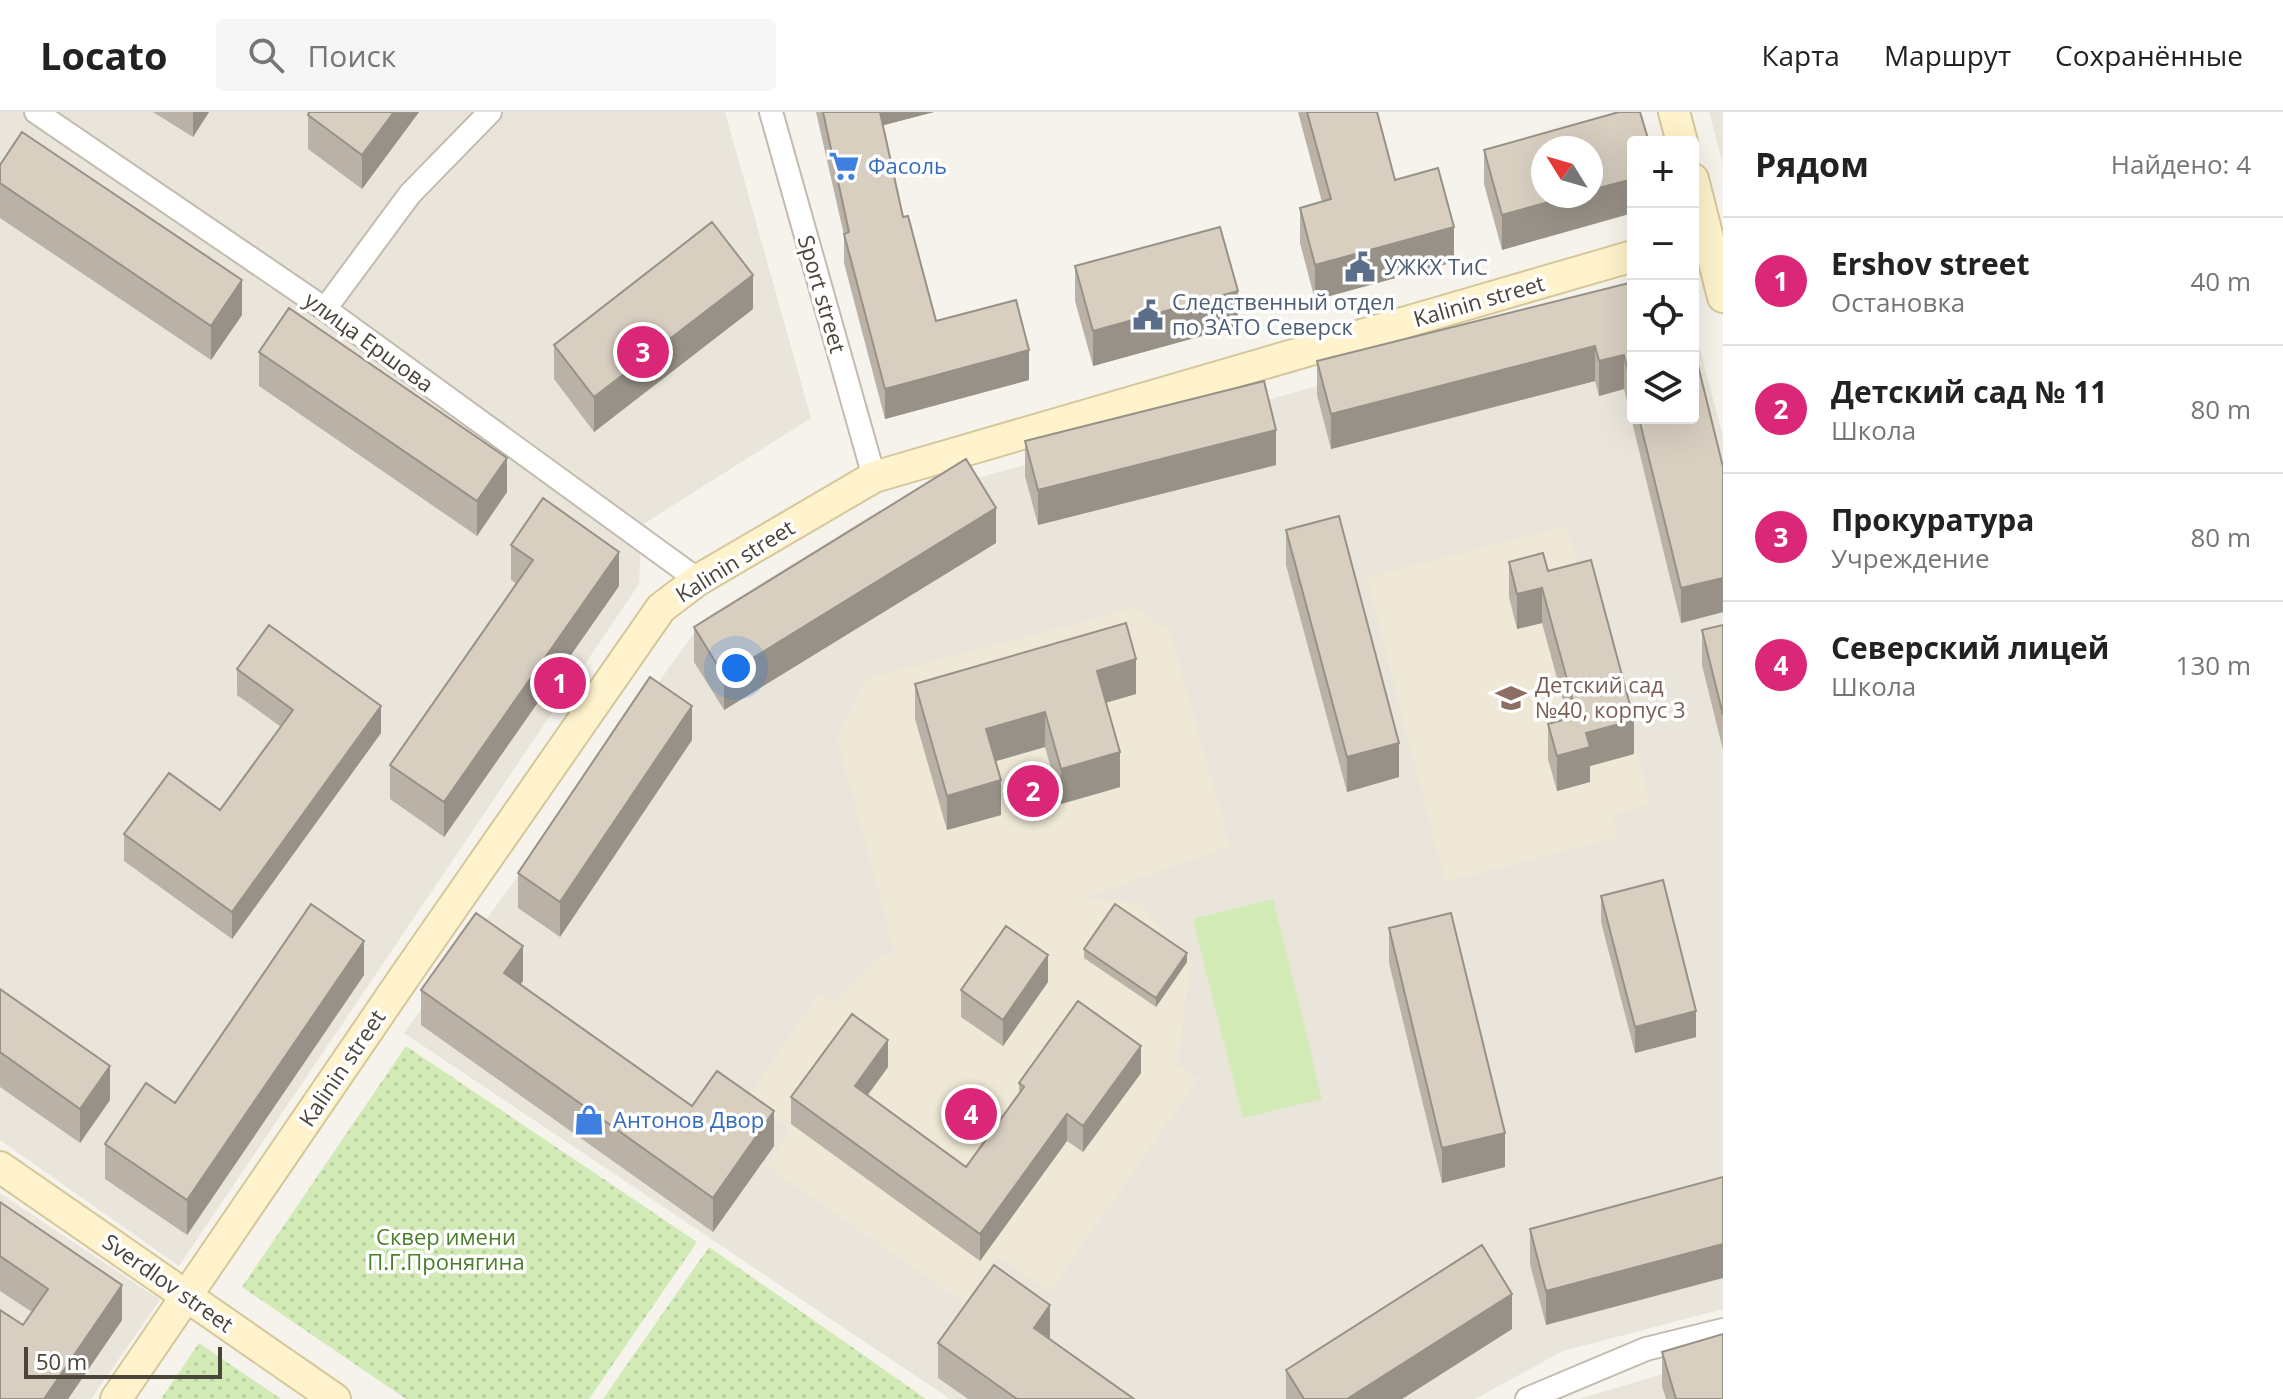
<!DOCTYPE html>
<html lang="ru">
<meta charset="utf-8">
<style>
body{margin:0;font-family:"Open Sans",sans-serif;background:#f6f6f6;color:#222}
.controls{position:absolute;right:24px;top:24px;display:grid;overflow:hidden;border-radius:8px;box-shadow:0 8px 32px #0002}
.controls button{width:72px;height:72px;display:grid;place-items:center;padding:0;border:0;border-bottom:2px solid #e0e0e0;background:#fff;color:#222;font:40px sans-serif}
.compass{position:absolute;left:1531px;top:24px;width:72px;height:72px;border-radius:50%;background:#fff;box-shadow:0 8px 32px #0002;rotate:307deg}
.scale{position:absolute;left:24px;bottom:20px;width:198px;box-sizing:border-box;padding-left:8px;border:4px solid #4b4439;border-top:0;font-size:22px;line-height:28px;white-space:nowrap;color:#4b4439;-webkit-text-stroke:6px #fff;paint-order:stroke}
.you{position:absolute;left:736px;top:556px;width:28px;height:28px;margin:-20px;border:6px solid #fff;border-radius:50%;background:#1a73e8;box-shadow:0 0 0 12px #1a73e833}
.badge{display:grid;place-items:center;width:52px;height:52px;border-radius:50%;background:#db2777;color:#fff;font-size:26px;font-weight:700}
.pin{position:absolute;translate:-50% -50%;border:4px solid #fff;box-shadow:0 2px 8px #0006}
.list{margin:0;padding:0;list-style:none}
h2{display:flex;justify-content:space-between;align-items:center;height:104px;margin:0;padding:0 32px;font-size:34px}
h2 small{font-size:26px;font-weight:400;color:#767676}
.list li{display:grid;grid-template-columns:52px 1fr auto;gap:24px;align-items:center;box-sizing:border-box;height:128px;padding:0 32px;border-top:2px solid #e0e0e0}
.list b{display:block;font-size:30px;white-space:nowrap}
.list p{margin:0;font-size:26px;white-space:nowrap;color:#767676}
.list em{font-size:26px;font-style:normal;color:#767676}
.icon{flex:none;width:44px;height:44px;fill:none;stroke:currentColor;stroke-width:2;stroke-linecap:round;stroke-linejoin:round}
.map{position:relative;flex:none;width:1723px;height:1287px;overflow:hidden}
header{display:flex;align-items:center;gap:48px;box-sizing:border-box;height:112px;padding:0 40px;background:#fff;border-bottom:2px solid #e0e0e0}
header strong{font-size:38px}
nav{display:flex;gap:44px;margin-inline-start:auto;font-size:28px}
.search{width:560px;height:72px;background:#f6f6f6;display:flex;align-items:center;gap:20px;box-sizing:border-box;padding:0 28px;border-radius:8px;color:#767676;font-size:30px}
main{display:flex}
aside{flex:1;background:#fff}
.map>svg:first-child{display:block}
.residential{fill:#eae5da}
.education{fill:#efe8d6}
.park{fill:url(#park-dots)}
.pitch{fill:#d2eab5}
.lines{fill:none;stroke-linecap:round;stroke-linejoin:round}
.street-casing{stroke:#c2bbae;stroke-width:26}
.secondary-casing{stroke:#d6c79b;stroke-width:34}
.street{stroke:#fff;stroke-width:22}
.secondary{stroke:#fff3cd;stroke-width:30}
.wall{fill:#bab2a6}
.shaded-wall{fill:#979187}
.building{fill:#d8cfc1;stroke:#979187;stroke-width:2}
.labels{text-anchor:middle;stroke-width:7;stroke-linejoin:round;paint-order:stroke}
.shop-label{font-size:22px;fill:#366cbe;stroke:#fff;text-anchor:start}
.service-label{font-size:22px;fill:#4e5e75;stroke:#fff;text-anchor:start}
.street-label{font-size:22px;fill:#4b4439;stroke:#fff}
.education-label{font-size:22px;fill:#785e54;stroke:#fff;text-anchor:start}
.park-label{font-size:22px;fill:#4a7f2a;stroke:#fff}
</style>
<header>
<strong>Locato</strong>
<div class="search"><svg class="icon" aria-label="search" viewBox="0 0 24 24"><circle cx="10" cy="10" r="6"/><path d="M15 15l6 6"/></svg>Поиск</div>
<nav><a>Карта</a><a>Маршрут</a><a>Сохранённые</a></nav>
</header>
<main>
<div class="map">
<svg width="1723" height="1287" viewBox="0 0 1723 1287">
<defs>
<pattern id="park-dots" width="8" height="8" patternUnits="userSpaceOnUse" patternTransform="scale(2)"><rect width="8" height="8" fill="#d2eab5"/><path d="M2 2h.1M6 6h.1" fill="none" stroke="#b6ca9c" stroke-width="1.8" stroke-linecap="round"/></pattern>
</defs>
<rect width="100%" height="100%" fill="#f6f3ec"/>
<path class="residential" d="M0,0H725L811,306L642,413L639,472L179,1154L0,1028Z
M1709,0H1723V53Z
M1633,189V306H1693V210L1723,325V1197L1563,1239L1475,1287H950L404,921L705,506L878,399L966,369Z
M0,1081L160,1188L91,1287H0Z
M1723,1244V1287H1579Z"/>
<path class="education" d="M1567,414L1584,480L1595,478L1650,692L1612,702L1618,725L1445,770L1367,466Z
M1134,496L1170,520L1230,734L1081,787L1138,791L1191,849L1177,952L1198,967L1049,1180L998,1144L964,1191L766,1053L790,1018L748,985L820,881L833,890L880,844L895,841L837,625L867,567Z"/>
<path class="park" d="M406,934L697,1130L589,1287H406L242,1175Z
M709,1135L926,1287H603Z
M199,1231L281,1287H161Z"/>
<path class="pitch" d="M1273,787L1322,987L1243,1006L1193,807Z"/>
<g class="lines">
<g class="street-casing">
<path id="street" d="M36,0L325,197L698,468
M771,0L874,365
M325,197L410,82L490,0
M1527,1287L1646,1237L1723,1218"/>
</g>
<g class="secondary-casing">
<path id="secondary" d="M1674,0L1682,30
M1693,67L1723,185
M0,1055L335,1287
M116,1287L405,864L661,496L698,468L874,365L1633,144"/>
</g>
<use href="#street" class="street"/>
<use href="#secondary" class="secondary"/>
</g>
<path class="wall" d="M153,0H209L193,25Z
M309,0H419L362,77L308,37V3Z
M816,0H934L883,13L903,105L936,209L1029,268L885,307L844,151V123Z
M1298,0H1377L1395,68L1454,150L1315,188L1300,131V96L1322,90Z
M1649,30L1502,138L1484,72V38Z
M0,53L242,203L211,248L0,106Z
M1075,154L1238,214L1093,254L1075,189Z
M1633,170V306H1693L1723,355V500L1681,511L1624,277L1599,284L1595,269L1331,337L1317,283V249Z
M753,197L594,320L554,267V233Z
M259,240L507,380L477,424L259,274Z
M1025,329L1276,353L1038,413L1025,364Z
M1286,418L1399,665L1347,680L1286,453Z
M996,431L724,598L694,550V515Z
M511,433L619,474L444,725L390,687V653L517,472L511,468Z
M1509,450L1548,459L1634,642L1590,654V670L1557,679L1548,647V612L1568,607L1542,511L1517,517L1509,485Z
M1723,513V638L1702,553V518Z
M237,557L381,621L232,827L124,749V722L220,698L281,615L237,583Z
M915,572L1136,582L1106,591L1120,675L1061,692L1045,635L996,649L1001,703L947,718L915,607Z
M692,628L560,825L518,796V761Z
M1601,784L1696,925L1635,941L1601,810Z
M1389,816L1505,1055L1442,1071L1389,851Z
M1084,837L1187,850L1156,895L1084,846Z
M364,863L187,1123L105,1067V1032L175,991Z
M523,869L520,872L692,994L774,1034L713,1120L421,913V878Z
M1048,870L1003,934L961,905V878Z
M0,877L110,988L80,1031L0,975Z
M888,955L868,983L966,1055L1019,982V971L1141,961L1083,1040L1067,1029L980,1149L791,1012V985Z
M1723,1065L1546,1213L1530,1152V1117Z
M0,1090L122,1208L68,1287H0L23,1213L32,1200L0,1179Z
M1512,1217L1402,1287H1286V1258Z
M1050,1227L1134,1287H968L938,1266V1231Z
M1662,1240L1723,1287H1666L1662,1274Z"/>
<path class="shaded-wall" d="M193,0H209L193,25Z
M394,0H419L362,77V43Z
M877,0H934L877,15Z
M1633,67V101L1502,138V103L1570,84H1591V78Z
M1454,115V150L1315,188V153Z
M753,163V197L594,320V285Z
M242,168V203L211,248V214Z
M1238,179V214L1093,254V219Z
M1595,234V269L1331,337V302Z
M1029,238V268L885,307V277Z
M1624,243V277L1599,284V249Z
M1276,318V353L1038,413V378Z
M507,346V380L477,424V389Z
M996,396V431L724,598V564Z
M619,440V474L444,725V690Z
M1723,466V500L1681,511V476Z
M1542,476V511L1517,517V482Z
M1136,547V582L1097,593V559Z
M381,594V621L232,827V800Z
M692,594V628L560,825V790Z
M1045,600V635L986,652V617Z
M1634,608V642L1590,654V670L1557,679V644L1586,621Z
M1399,631V665L1347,680V645Z
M1120,640V675L1061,692V657Z
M1001,668V703L947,718V684Z
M364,829V863L187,1123V1088Z
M523,834V869L504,896V861Z
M1187,841V850L1156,895V886Z
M1048,843V870L1003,934V908Z
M1696,899V925L1635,941V915Z
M888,928V955L855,1000V974Z
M1141,934V961L1083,1040V1014Z
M110,954V988L80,1031V997Z
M774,999V1034L713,1120V1086Z
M1067,1002V1029L980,1149V1122Z
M1505,1021V1055L1442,1071V1036Z
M1723,1132V1166L1546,1213V1179Z
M122,1173V1208L68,1287H44Z
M1512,1182V1217L1402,1287H1347Z
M1050,1193V1228L1034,1216Z"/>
<path class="building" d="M309,0H394L362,43L308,3Z
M823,0H880L903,105L908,104L936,209L1016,188L1029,238L885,277L844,122L849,120Z
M1307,0H1377L1395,68L1438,56L1454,115L1315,153L1300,96L1331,87Z
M1619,0H1640L1649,30H1633V67L1591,78V36H1543V84H1570L1502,103L1484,38Z
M22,20L242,168L211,214L0,71V53Z
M712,110L753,163L594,285L554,233Z
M1220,115L1238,179L1093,219L1075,154Z
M1633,170V280L1624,243L1599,249L1595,234L1331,302L1317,249Z
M289,196L507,346L477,389L259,240Z
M1693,233L1723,355V466L1681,476L1639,306H1693Z
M1264,269L1276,318L1038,378L1025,329Z
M966,347L996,396L724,564L694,515Z
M543,386L619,440L444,690L390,653L533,448L511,433Z
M1339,404L1399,631L1347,645L1286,418Z
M1543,441L1548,459L1591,448L1634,608L1586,621L1590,635L1557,644L1548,612L1577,604L1542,476L1517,482L1509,450Z
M1126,511L1136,547L1097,559L1120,640L1061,657L1045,600L986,617L1001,668L947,684L915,572Z
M269,513L381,594L232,800L124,722L169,661L220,698L293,598L237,557Z
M1723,513V603L1702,518Z
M650,565L692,594L560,790L518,761Z
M1663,768L1696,899L1635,915L1601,784Z
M311,792L364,829L187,1088L105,1032L146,971L175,991Z
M1115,792L1187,841L1156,886L1084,837Z
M476,801L523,834L504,861L692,994L717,959L774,999L713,1086L421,878Z
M1451,801L1505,1021L1442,1036L1389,816Z
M1006,814L1048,843L1003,908L961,878Z
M0,877L110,954L80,997L0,940Z
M1078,889L1141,934L1083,1014L1067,1002L980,1122L791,985L852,902L888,928L855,974L966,1055L1024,975L1019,971Z
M1723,1065V1132L1546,1179L1530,1117Z
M0,1090L122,1173L44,1287H0V1198L23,1213L48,1177L0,1144Z
M1482,1133L1512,1182L1347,1287H1304L1286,1258Z
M994,1153L1050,1193L1034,1216L1134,1287H1017L938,1231Z
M1723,1222V1287H1676L1662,1240Z"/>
<defs>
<g id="supermarket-bare" transform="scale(2.4)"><path d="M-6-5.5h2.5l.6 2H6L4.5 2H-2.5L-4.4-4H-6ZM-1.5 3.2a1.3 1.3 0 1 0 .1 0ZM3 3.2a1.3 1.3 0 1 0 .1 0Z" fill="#3f7fe0" stroke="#fff" stroke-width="2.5" paint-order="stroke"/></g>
<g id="civic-bare" transform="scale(2.4)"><path d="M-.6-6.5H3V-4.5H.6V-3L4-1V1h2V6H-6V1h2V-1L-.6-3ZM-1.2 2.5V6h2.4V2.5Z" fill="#5c6f8a" stroke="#fff" stroke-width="2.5" paint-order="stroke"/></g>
<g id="school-bare" transform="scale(2.4)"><path d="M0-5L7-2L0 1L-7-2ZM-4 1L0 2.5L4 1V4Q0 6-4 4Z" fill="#8d6e63" stroke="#fff" stroke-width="2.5" paint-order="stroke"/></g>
<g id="shop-bare" transform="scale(2.4)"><path d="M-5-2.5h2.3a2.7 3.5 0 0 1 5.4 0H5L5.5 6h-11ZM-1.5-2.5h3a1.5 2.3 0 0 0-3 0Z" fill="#3f7fe0" stroke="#fff" stroke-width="2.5" paint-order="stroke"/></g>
</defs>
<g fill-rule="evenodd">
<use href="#supermarket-bare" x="844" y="54"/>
<use href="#civic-bare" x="1360" y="155"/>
<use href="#civic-bare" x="1148" y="203"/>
<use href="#school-bare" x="1511" y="586"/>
<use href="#shop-bare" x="589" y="1008"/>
</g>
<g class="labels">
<g class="shop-label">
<text x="868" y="62">Фасоль</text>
<text x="613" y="1016">Антонов Двор</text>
</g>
<g class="service-label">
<text x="1384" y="163">УЖКХ ТиС</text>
<text x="1172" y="198">Следственный отдел<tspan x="1172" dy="25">по ЗАТО Северск</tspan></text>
</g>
<g class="street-label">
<text transform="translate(822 182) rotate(74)" y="8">Sport street</text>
<text transform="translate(1479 189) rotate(-16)" y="8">Kalinin street</text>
<text transform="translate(369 230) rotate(36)" y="8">улица Ершова</text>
<text transform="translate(735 449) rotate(-32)" y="8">Kalinin street</text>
<text transform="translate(342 956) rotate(-56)" y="8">Kalinin street</text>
<text transform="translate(168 1171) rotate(35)" y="8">Sverdlov street</text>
</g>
<g class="education-label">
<text x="1535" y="581">Детский сад<tspan x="1535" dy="25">№40, корпус 3</tspan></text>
</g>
<g class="park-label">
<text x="446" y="1133">Сквер имени<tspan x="446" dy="25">П.Г.Пронягина</tspan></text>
</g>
</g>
</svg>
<div class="controls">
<button>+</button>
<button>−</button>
<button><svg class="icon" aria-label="locate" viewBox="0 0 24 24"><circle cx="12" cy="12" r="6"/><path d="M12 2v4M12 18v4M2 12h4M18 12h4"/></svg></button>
<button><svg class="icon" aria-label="layers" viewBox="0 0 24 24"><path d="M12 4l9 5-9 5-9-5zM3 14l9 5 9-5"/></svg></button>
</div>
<svg class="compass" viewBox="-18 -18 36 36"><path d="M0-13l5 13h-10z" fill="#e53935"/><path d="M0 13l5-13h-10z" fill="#767676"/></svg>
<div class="scale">50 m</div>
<div class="you"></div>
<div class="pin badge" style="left:560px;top:571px">1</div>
<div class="pin badge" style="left:1033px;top:679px">2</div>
<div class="pin badge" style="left:643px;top:240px">3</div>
<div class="pin badge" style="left:971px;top:1002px">4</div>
</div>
<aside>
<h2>Рядом<small>Найдено: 4</small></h2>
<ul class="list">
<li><span class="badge">1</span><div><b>Ershov street</b><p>Остановка</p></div><em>40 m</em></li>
<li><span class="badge">2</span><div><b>Детский сад № 11</b><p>Школа</p></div><em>80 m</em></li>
<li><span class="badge">3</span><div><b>Прокуратура</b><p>Учреждение</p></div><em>80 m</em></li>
<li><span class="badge">4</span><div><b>Северский лицей</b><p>Школа</p></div><em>130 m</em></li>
</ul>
</aside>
</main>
